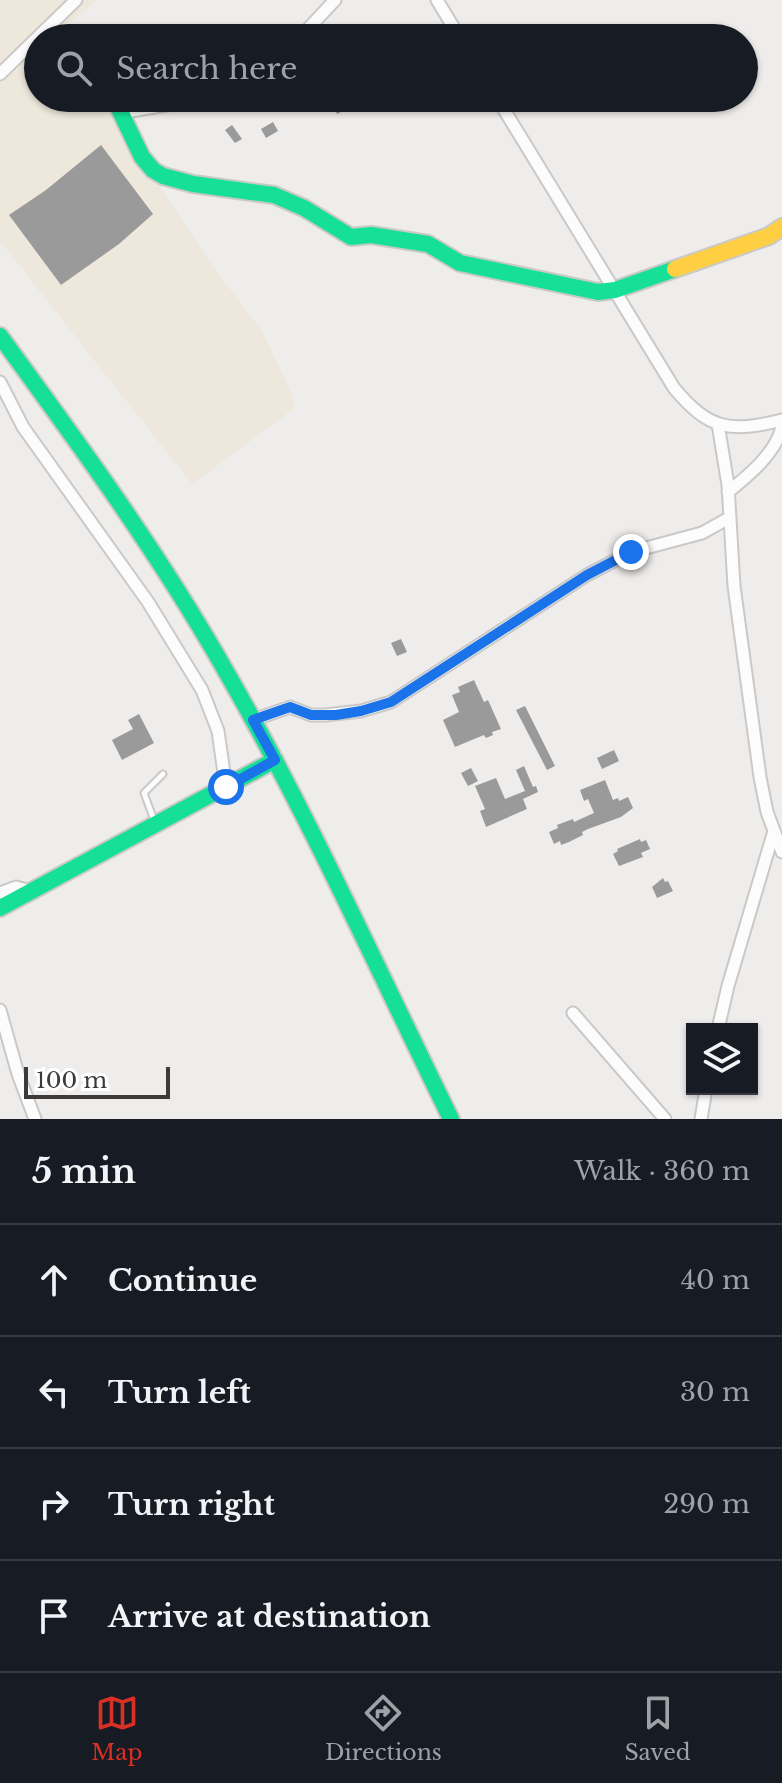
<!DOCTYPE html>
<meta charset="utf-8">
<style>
body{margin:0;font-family:"Libre Baskerville",serif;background:#20242c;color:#f1f3f6}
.controls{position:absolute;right:24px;bottom:24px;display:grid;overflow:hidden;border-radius:0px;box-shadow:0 2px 6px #0004}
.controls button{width:72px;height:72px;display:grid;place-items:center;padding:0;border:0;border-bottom:2px solid #363941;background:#171b24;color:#f1f3f6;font:40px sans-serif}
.scale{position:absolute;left:24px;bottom:20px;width:146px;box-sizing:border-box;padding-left:8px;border:4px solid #3d3b3a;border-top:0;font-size:22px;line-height:28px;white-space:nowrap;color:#3d3b3a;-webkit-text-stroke:6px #fff;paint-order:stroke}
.stop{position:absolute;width:24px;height:24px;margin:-18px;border:6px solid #1a73e8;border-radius:50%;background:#fff}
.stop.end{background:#1a73e8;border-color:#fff;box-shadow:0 2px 8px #0008}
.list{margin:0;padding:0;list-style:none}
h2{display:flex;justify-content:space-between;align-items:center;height:104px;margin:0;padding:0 32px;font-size:34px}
h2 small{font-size:26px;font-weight:400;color:#9ea1a6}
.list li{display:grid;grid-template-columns:52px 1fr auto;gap:24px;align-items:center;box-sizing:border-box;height:112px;padding:0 32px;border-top:2px solid #363941}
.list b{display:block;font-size:30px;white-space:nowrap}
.list em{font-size:26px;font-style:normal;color:#9ea1a6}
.icon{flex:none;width:44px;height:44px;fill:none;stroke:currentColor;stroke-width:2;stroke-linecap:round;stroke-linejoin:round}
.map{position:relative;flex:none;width:782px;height:1119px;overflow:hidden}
.search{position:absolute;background:#171b24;box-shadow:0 2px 6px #0004;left:24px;right:24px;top:24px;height:88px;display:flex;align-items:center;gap:20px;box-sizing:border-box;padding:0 28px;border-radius:44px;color:#9ea1a6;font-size:30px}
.sheet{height:552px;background:#171b24}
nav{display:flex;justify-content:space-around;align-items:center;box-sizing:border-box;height:112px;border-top:2px solid #363941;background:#171b24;font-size:22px;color:#9ea1a6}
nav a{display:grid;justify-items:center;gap:4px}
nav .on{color:#d93025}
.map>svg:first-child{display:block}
.industrial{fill:#ede8db}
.building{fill:#9b9a9a}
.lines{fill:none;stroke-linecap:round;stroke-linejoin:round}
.lane-casing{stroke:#cac9c7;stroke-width:9}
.street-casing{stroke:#cac9c7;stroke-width:15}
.fast-casing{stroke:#cac9c7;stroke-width:20}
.slow-casing{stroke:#cac9c7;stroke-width:20}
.lane{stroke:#fdfcfc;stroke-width:5}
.street{stroke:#fdfcfc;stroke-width:11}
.fast{stroke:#16e098;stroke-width:16}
.slow{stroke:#ffcf43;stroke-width:16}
.route{stroke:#1a73e8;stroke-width:10}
</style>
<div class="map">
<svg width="782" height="1119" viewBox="0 0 782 1119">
<rect width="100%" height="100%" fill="#efedeb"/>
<path class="industrial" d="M0,0H98L59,31L63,38H38V98H102L211,264L262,331L288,385L295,408L192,484L0,241Z"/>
<path class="building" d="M330,98H367L337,114Z
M273,122L278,131L266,138L261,129Z
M232,125L242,139L235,143L225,130Z
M101,145L153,214L119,244L61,285L9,215L46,190Z
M401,639L407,652L397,656L391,643Z
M474,680L484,702L488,700L501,729L492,732L493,735L486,738L484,735L455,747L443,720L459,712L452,695L460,692L458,687Z
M525,706L555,766L547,770L516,710Z
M139,714L154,743L122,760L112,740L133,729L128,720Z
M614,750L619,761L602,769L597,758Z
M524,766L533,787L536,786L538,792L523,799L527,809L486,827L480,811L485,809L475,786L496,778L505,799L525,791L516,770Z
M471,768L478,781L468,786L461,773Z
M605,780L613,800L618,798L619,801L628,797L633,808L621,817L588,829L582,832L583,835L569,842L561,845L560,841L554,844L549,832L558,828L557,825L573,819L574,822L594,813L588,799L584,801L580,790Z
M640,839L641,842L646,840L650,849L641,853L643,857L619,866L613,854L618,851L617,849Z
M663,878L665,882L668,881L673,891L657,898L652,887Z"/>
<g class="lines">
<g class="lane-casing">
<path id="lane" d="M154,820L144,793L163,774"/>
</g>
<g class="street-casing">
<path id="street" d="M437,0L460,38
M296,38L307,30L335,0
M0,74L76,0
M104,98L120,111L125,112L208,98
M497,98L674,388C709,430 730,433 782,420
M0,382L23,427L148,602L202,690L218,731L226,787
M718,424L728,485L734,586L760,777L767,812L782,852
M728,492C748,476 776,453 782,427
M253,720L290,707L311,715H325L361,711L391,702L587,575L631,552L702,533L729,518
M0,893L16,887L30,891
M0,1010L18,1074L35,1119
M573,1013L665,1119
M718,1029L728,986L774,831
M701,1119L706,1089"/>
</g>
<g class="fast-casing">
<path id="fast" d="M120,111L142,157L153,170L163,176L193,184L274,195L304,208L351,237L371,235L428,244L460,263L598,292L615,290L675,269
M0,336C79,444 158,552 224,668C308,814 377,968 451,1119
M0,908L275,760"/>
</g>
<g class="slow-casing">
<path id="slow" d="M675,269L769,236L782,227"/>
</g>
<use href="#lane" class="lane"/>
<use href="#street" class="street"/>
<use href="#fast" class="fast"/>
<use href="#slow" class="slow"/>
</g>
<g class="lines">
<path class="route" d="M226,787L275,760L253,720L290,707L311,715H336L361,711L391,702L587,575L631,552"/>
</g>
</svg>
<div class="controls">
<button><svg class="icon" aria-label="layers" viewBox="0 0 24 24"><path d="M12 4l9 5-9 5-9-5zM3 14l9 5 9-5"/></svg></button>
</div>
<div class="scale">100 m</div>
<div class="stop" style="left:226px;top:787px"></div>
<div class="stop end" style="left:631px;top:552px"></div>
<div class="search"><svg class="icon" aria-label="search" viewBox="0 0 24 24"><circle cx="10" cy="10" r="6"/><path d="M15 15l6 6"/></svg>Search here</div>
</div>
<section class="sheet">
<h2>5 min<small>Walk · 360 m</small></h2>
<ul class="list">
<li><svg class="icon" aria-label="ahead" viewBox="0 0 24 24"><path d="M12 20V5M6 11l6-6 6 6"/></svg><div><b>Continue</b></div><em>40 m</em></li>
<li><svg class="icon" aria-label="left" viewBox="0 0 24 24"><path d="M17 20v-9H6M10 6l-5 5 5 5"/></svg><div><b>Turn left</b></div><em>30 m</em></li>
<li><svg class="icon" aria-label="right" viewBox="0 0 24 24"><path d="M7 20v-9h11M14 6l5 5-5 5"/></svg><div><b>Turn right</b></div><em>290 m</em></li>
<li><svg class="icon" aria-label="arrive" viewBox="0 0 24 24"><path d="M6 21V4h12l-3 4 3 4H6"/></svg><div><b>Arrive at destination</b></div></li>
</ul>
</section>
<nav>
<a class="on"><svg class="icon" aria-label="map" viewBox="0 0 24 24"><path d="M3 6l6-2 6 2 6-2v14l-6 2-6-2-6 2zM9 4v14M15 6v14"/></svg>Map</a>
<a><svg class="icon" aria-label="directions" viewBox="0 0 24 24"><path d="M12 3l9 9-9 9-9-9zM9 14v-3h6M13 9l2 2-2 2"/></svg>Directions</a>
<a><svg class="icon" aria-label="saved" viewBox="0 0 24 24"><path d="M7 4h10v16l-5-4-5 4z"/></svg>Saved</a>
</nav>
